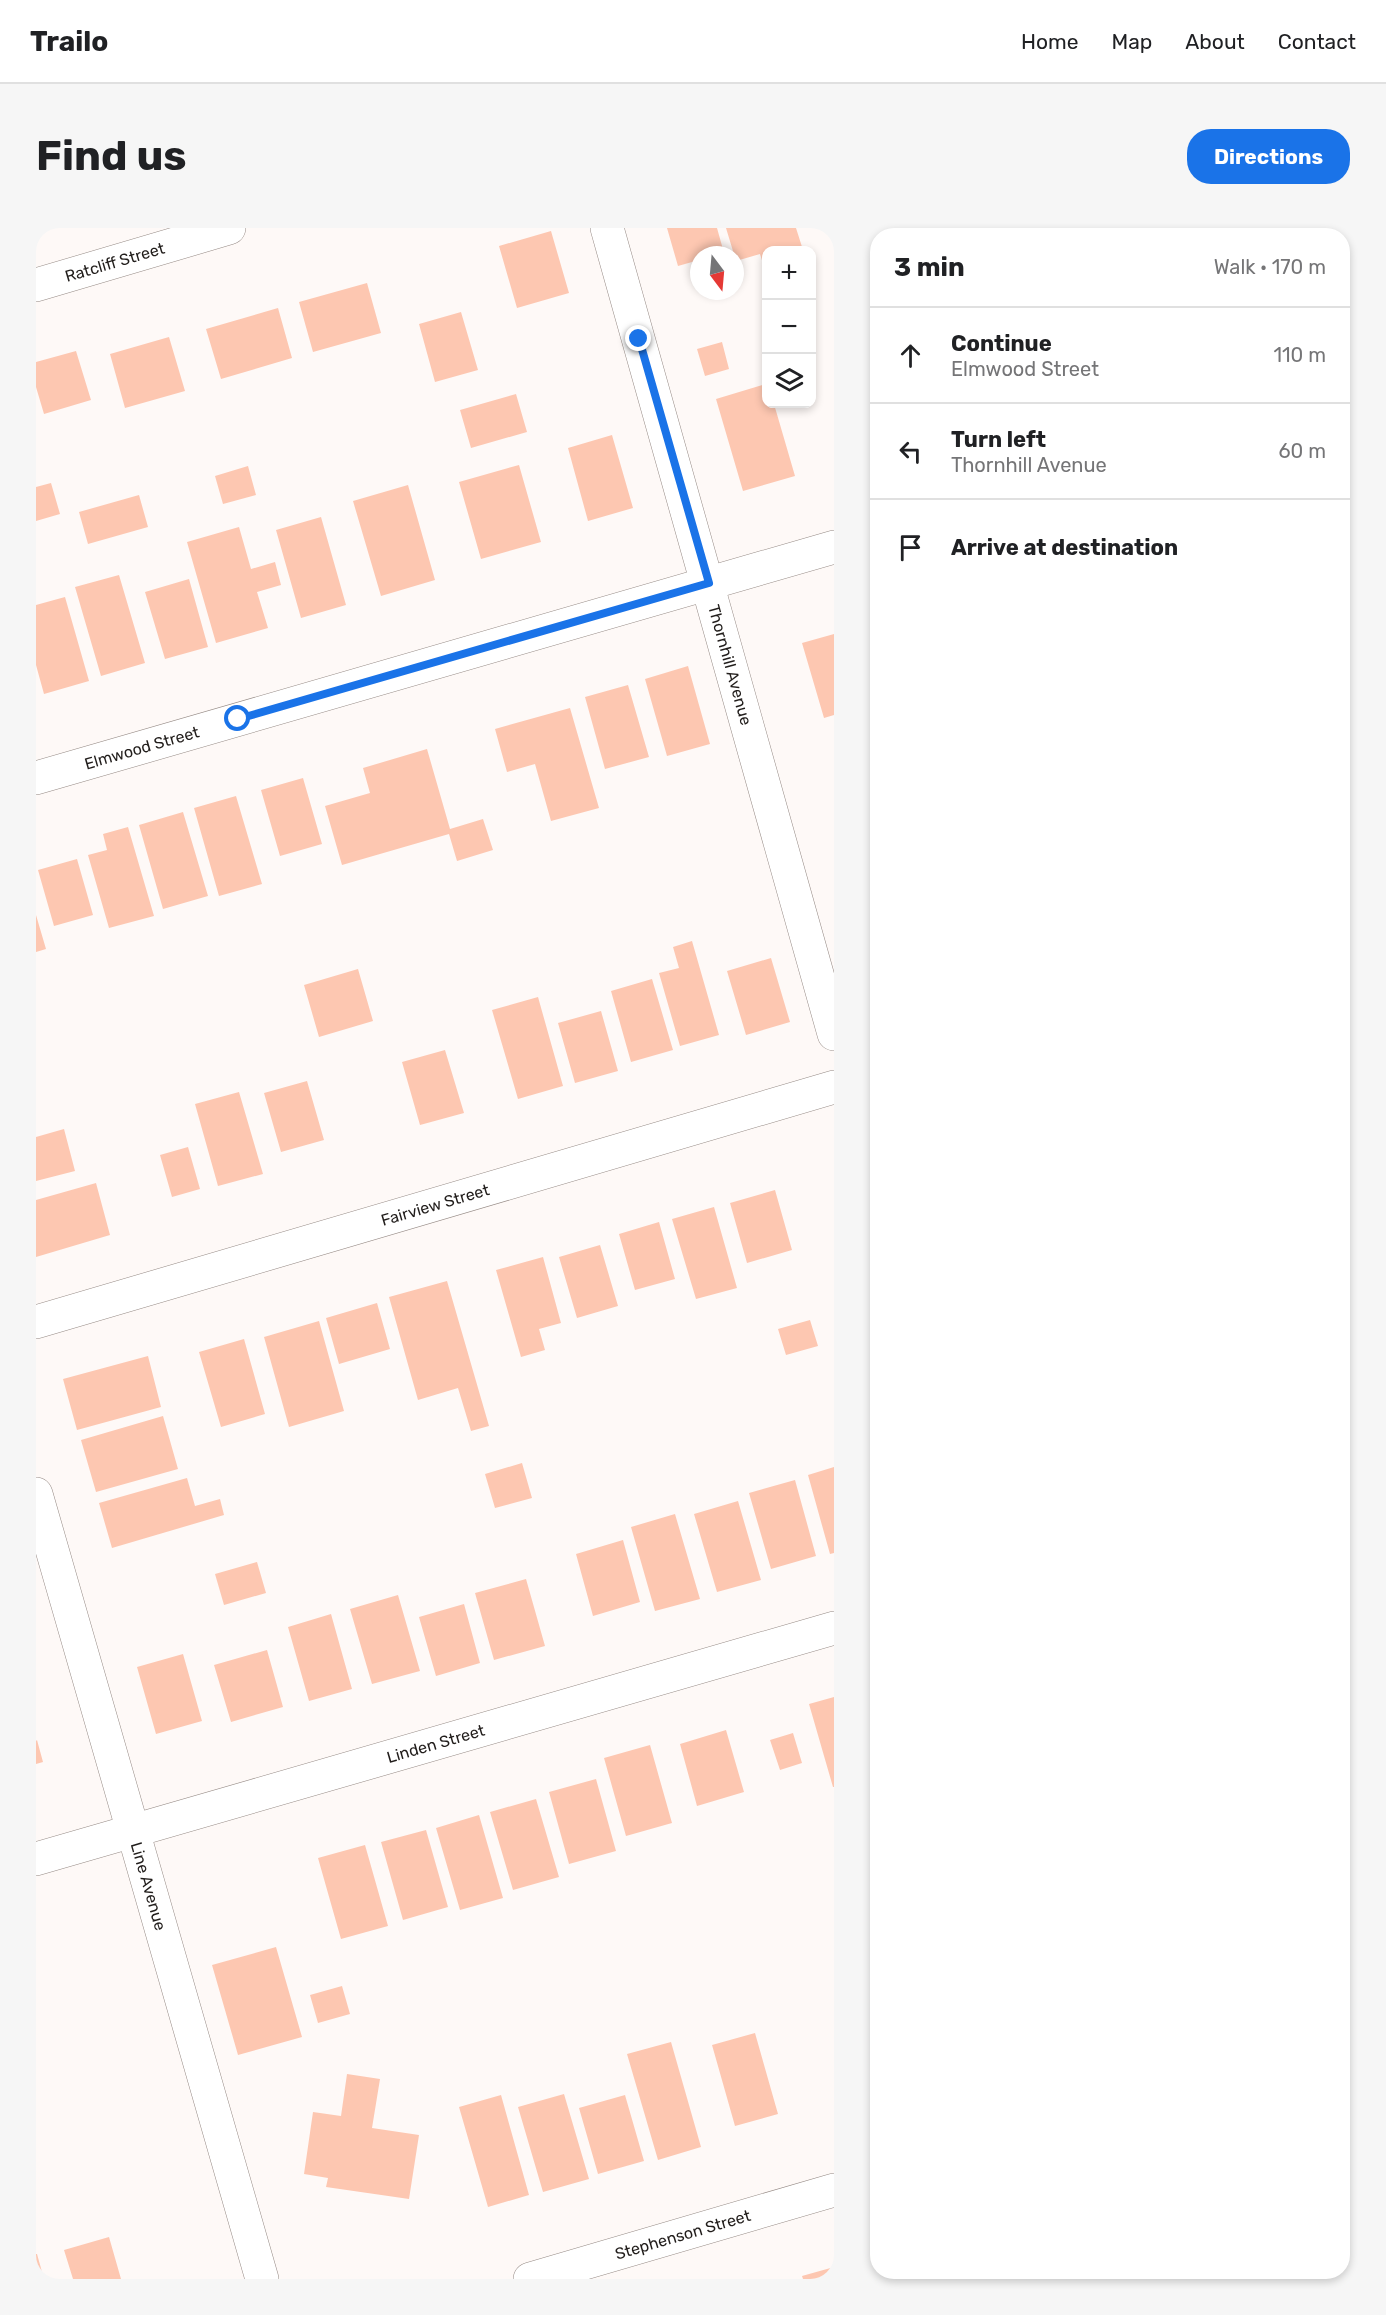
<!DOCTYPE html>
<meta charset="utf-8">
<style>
body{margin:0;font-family:Rubik,sans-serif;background:#f6f6f6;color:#202124}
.controls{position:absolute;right:18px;top:18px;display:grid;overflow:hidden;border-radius:12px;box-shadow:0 3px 9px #0003}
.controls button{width:54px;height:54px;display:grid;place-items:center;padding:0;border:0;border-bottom:2px solid #e0e0e0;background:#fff;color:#202124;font:30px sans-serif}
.compass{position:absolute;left:654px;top:18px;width:54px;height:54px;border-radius:50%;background:#fff;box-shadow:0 3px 9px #0003;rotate:164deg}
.stop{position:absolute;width:18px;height:18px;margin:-14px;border:4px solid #1a73e8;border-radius:50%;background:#fff}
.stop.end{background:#1a73e8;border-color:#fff;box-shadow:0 2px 6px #0008}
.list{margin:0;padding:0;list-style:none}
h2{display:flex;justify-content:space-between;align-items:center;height:78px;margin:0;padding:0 24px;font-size:26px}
h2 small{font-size:20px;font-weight:400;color:#757577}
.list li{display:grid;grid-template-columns:39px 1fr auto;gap:18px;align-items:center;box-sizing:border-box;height:96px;padding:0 24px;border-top:2px solid #e0e0e0}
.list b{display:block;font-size:22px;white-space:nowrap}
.list p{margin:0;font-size:20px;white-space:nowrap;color:#757577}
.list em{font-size:20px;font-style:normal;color:#757577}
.icon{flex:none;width:33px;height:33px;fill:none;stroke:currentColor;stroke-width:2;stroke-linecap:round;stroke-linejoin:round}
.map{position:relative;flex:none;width:798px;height:2051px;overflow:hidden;border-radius:24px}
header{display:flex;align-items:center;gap:36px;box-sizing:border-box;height:84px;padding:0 30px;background:#fff;border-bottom:2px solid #e0e0e0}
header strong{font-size:28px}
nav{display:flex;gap:33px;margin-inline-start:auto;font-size:21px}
.intro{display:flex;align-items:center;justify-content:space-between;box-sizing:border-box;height:144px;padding:0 36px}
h1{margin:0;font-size:42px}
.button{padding:15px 27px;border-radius:24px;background:#1a73e8;color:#fff;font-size:21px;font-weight:700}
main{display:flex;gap:36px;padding:0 36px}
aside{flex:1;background:#fff;border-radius:24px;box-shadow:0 3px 9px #0003}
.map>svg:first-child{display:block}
.building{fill:#fdc7b1}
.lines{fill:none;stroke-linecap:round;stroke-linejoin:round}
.minor-casing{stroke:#968b86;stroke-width:34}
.major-casing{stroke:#968b86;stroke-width:34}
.minor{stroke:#fff;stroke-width:33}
.major{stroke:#fff;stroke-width:33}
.route{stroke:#1a73e8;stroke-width:8}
.labels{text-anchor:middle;stroke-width:6;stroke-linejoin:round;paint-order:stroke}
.street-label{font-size:16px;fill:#211d1b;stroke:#fef9f7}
</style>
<header>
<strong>Trailo</strong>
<nav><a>Home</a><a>Map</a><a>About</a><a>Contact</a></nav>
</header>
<div class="intro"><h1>Find us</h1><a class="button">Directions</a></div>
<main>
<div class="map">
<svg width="798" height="2051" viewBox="0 0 798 2051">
<rect width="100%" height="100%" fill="#fef9f7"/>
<path class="building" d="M631,0H681L688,25L663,27V32L642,38Z
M690,0H760L767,22H730V45L724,26L700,33Z
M515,3L533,65L481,80L463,18Z
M331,55L345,105L277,124L263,74Z
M242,80L256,130L185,151L170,101Z
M425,84L442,142L399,154L383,96Z
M133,109L149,163L89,180L74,126Z
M686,114L693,141L669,148L661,121Z
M40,123L55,172L8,186L0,159V134Z
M730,156V176H738L759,248L707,263L680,171Z
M480,166L491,204L435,220L424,182Z
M576,207L597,280L552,293L532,220Z
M483,237L505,314L445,331L423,254Z
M212,238L220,267L187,276L179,248Z
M15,255L24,286L0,293V259Z
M372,257L399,352L345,368L317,273Z
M103,267L112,299L52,316L43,284Z
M285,289L310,377L265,390L240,302Z
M203,299L215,341L239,334L245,357L221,364L232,400L180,415L151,314Z
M83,347L109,435L65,448L39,359Z
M153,351L172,419L129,431L109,364Z
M29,369L53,453L8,466L0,437V377Z
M798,406V487L788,490L766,415Z
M652,438L674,516L631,528L609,451Z
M592,457L613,529L569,541L549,469Z
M534,480L563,580L515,593L499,536L471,544L459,501Z
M391,521L414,601L447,591L457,622L421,633L413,606L306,637L289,578L334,565L327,540Z
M267,550L286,616L244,628L225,562Z
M200,568L226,656L183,668L158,580Z
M147,584L172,668L127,681L103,597Z
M92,599L118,688L73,700L52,627L71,622L67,606Z
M41,631L57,687L18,698L2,642Z
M0,687L10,721L0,724Z
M656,713L683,807L644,818L623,745L643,740L637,719Z
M735,730L754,794L710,807L691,743Z
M322,741L337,793L283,809L268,757Z
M616,751L637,822L595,834L575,763Z
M502,769L527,858L482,871L456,782Z
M565,783L582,843L539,855L522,795Z
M409,822L428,885L384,897L366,834Z
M271,853L288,912L245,924L228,865Z
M203,864L227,946L182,958L159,876Z
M28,901L39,943L0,953V909Z
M152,919L164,961L136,969L124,927Z
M60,955L74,1007L0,1029V972Z
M739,962L756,1022L711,1035L694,975Z
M678,979L701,1060L660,1071L636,991Z
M623,994L639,1051L599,1062L583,1006Z
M564,1017L582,1078L541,1090L523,1029Z
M507,1029L525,1095L503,1101L509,1122L485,1129L460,1042Z
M411,1053L453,1198L435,1203L422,1160L382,1172L353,1069Z
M341,1075L354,1121L303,1136L290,1090Z
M774,1092L782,1118L750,1127L742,1101Z
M283,1093L308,1183L253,1199L228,1109Z
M208,1111L229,1186L185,1199L163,1124Z
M112,1128L125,1179L41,1202L27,1151Z
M127,1188L142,1241L60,1264L45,1212Z
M486,1235L496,1270L459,1280L449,1246Z
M798,1239V1325L794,1326L772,1247Z
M151,1250L159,1278L184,1271L188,1287L76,1320L63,1275Z
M759,1252L780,1328L735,1341L713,1265Z
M702,1273L725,1352L681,1364L658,1286Z
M639,1286L664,1371L619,1383L595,1299Z
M587,1312L604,1374L557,1388L540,1326Z
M221,1334L230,1365L188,1377L179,1346Z
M490,1351L509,1418L458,1432L439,1365Z
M362,1367L384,1443L336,1456L314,1381Z
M428,1376L444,1435L400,1448L383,1389Z
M295,1386L316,1461L273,1473L252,1399Z
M231,1422L247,1479L195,1494L178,1437Z
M147,1426L166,1493L120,1506L101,1439Z
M798,1469V1559H797L773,1476Z
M690,1502L708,1564L661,1578L644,1516Z
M757,1505L766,1535L744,1542L734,1512Z
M1,1512L7,1534L0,1536V1513Z
M614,1517L636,1595L590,1608L568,1530Z
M560,1551L580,1623L533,1636L513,1564Z
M500,1571L523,1649L477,1662L454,1584Z
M443,1587L467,1670L424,1682L400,1600Z
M390,1602L412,1679L367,1692L345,1614Z
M329,1617L352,1698L305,1711L282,1630Z
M240,1719L266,1809L202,1827L176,1737Z
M306,1758L314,1786L282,1795L274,1767Z
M719,1805L742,1886L699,1898L676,1817Z
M635,1814L665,1919L622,1932L591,1826Z
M311,1846L344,1851L336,1900L383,1907L373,1971L290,1959L292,1950L268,1946L277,1884L305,1888Z
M528,1866L553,1951L507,1964L482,1879Z
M465,1867L493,1967L452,1979L423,1879Z
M589,1867L608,1933L562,1946L543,1880Z
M73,2009L85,2051H37L28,2022Z
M0,2026H1L8,2051H0Z
M798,2039V2051H767L766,2048Z"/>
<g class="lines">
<g class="minor-casing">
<g id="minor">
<path id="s1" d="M571,0C648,268 722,537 798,806"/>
<path id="s2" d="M0,57L193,0"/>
<path id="s3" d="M0,550L798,319"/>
<path id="s4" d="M0,1094L798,859"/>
<path id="s5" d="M0,1631L798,1400"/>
<path id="s6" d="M494,2051L798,1962"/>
</g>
</g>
<g class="major-casing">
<g id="major">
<path id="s7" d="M0,1266L226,2051"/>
</g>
</g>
<use href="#minor" class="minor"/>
<use href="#major" class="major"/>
</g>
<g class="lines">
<path class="route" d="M202,491L673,355L603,111"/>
</g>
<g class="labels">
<g class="street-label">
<text dy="6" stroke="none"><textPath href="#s2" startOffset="82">Ratcliff Street</textPath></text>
<text dy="6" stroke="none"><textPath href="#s1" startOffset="454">Thornhill Avenue</textPath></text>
<text dy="6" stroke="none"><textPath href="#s3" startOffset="110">Elmwood Street</textPath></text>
<text dy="6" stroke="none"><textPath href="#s4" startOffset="416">Fairview Street</textPath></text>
<text dy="6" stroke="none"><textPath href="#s5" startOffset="416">Linden Street</textPath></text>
<text dy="6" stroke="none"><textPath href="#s7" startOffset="408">Line Avenue</textPath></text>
<text dy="6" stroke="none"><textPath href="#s6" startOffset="159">Stephenson Street</textPath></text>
</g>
</g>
</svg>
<div class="controls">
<button>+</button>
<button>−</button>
<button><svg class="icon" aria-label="layers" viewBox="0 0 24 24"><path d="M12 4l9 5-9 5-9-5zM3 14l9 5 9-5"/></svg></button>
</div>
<svg class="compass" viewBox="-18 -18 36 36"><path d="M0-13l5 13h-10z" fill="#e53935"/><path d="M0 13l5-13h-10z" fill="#757577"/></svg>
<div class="stop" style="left:202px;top:491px"></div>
<div class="stop end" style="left:603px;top:111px"></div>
</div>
<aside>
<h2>3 min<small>Walk · 170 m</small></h2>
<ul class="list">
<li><svg class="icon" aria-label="ahead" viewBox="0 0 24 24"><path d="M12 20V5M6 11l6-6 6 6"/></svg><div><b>Continue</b><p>Elmwood Street</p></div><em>110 m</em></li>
<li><svg class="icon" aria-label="left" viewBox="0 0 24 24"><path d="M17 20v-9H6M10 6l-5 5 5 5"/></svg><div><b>Turn left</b><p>Thornhill Avenue</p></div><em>60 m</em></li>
<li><svg class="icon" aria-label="arrive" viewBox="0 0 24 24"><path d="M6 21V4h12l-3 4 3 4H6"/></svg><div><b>Arrive at destination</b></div></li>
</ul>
</aside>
</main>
